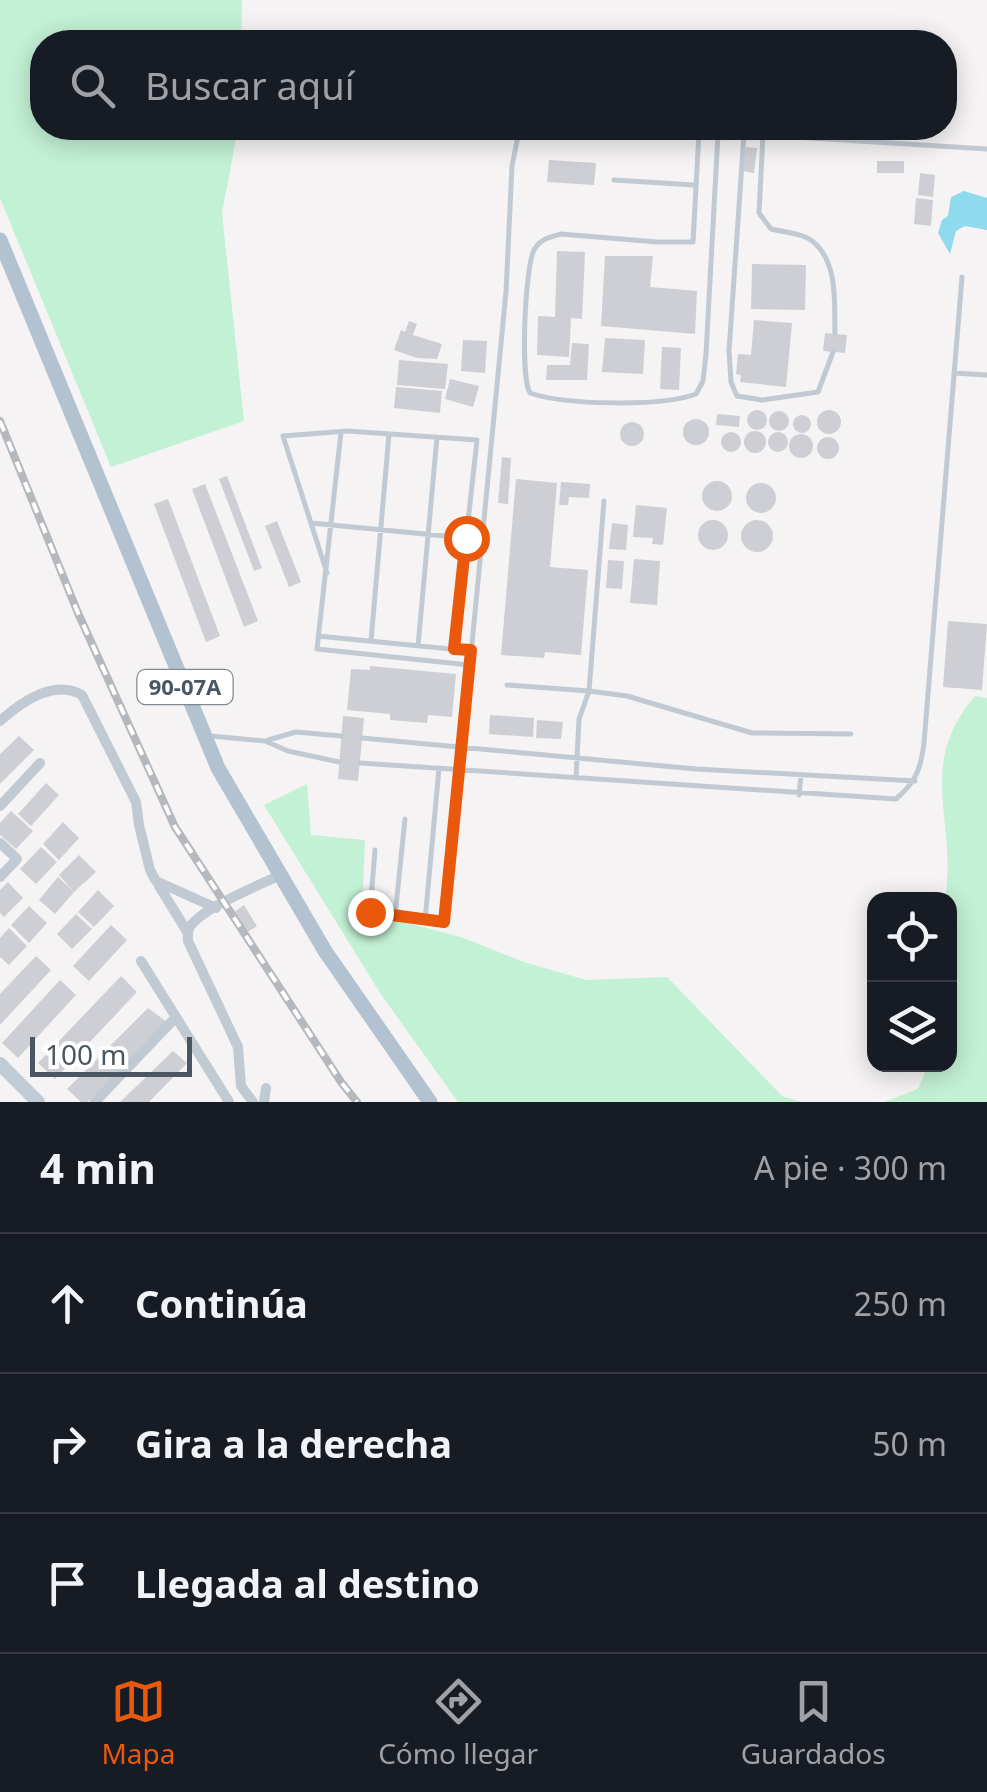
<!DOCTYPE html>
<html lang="es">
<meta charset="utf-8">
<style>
body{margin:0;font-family:"Noto Sans",sans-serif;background:#242831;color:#f1f3f6}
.controls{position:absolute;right:30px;bottom:30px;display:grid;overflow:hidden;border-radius:20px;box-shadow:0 5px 25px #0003}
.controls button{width:90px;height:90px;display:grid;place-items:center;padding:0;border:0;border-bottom:2px solid #363941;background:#171b24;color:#f1f3f6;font:50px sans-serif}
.scale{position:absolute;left:30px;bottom:25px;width:162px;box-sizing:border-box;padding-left:10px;border:5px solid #4a5661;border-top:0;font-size:28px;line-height:35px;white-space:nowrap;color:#4a5661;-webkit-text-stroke:8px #fff;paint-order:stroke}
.stop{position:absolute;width:30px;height:30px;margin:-22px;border:8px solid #ea580c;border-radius:50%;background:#fff}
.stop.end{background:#ea580c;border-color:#fff;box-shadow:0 2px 10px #0008}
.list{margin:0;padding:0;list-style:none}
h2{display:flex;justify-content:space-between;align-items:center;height:130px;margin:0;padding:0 40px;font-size:42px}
h2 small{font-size:32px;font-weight:400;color:#9ea1a6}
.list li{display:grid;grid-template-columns:65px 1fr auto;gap:30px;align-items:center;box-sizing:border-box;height:140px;padding:0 40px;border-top:2px solid #363941}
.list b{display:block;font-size:38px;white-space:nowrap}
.list em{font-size:32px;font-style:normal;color:#9ea1a6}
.icon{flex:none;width:55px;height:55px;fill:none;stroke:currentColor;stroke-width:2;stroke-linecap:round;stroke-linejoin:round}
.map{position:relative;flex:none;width:987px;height:1102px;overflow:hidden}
.search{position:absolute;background:#171b24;box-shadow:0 5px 25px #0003;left:30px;right:30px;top:30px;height:110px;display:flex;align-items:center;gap:25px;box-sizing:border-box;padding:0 35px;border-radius:40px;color:#9ea1a6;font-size:38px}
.sheet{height:550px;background:#171b24}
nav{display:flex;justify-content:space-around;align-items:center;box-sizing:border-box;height:140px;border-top:2px solid #363941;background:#171b24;font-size:28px;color:#9ea1a6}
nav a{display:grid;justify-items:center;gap:5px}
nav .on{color:#ea580c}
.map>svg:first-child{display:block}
.green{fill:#c3f1d5}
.water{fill:#90daee}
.building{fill:#cdcfd5}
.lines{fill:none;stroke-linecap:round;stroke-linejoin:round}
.lane{stroke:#c1cad2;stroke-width:5}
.street{stroke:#c1cad2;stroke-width:10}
.secondary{stroke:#c1cbd6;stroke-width:14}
.primary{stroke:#b3c2d1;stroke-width:15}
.rail-casing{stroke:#b5b8bd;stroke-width:8}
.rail{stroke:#fff;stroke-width:4;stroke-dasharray:11;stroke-linecap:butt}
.route{stroke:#ea580c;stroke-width:12}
.labels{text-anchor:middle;stroke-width:10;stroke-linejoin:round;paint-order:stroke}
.shield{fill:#fff;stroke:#808990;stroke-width:2.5}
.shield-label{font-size:22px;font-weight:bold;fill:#4a5661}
</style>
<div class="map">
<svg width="987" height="1102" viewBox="0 0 987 1102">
<rect width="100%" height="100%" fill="#f5f3f3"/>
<path class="green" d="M0,0H242L241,42H42V128H238L222,213L244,421L111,467L0,198Z
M975,696L987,698V1102H884L918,1089L928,1065L950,1064V899H945C958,821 915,766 975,696Z
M307,784L311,835L365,840L362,911L461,937L524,962L586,980L667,977L782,1096L801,1102H458L380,993L264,805Z"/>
<path class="water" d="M964,191L987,198V230L965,226L956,231L950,254L938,233L942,220L948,216L951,197Z"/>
<path class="building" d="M746,147L757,148L754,173L743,171Z
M549,160L596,163L594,185L547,182Z
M877,161H904V173H877Z
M920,173L935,175L933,197L918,195Z
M916,198L933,200L931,226L914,224Z
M557,251L585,252L582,319L571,318L569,357L537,355L538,316L555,317Z
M605,256H653L650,287L697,291L695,334L601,326Z
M752,264L806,265L805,310L751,309Z
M754,320L792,323L786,387L740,382L741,375L736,374L738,354L751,355Z
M409,321L417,324L413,335L442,344L437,359L417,358L394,350L401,330L405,332Z
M825,333L847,335L845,353L823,351Z
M605,338L645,340L643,374L602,372Z
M463,340L487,341L485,373L461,371Z
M572,343L589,344L587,380H546L547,365H570Z
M662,347L681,348L679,390L660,389Z
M399,360L448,364L445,389L397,385Z
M450,379L479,386L473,407L445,399Z
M396,387L442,391L440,413L394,408Z
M747 420a10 10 0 1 1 20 0a10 10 0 1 1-20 0Z
M817 422a12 12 0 1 1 24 0a12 12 0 1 1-24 0Z
M769 421a10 10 0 1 1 20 0a10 10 0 1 1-20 0Z
M717,414L740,416L739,427L716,425Z
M793 424a9 9 0 1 1 18 0a9 9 0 1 1-18 0Z
M683 432a13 13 0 1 1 26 0a13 13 0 1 1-26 0Z
M620 434a12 12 0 1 1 24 0a12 12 0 1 1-24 0Z
M744 442a11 11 0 1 1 22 0a11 11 0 1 1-22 0Z
M768 442a10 10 0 1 1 20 0a10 10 0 1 1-20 0Z
M721 442a10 10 0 1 1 20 0a10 10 0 1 1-20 0Z
M789 446a12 12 0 1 1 24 0a12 12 0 1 1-24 0Z
M817 448a11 11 0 1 1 22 0a11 11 0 1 1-22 0Z
M502,457L511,458L508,504L498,503Z
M227,476L262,568L254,571L219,479Z
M516,479L557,483L550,567L588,570L581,655L545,652L544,658L501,655Z
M702 496a15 15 0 1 1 30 0a15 15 0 1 1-30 0Z
M561,482L590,484L589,498L569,497L568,505H559Z
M746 498a15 15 0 1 1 30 0a15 15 0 1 1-30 0Z
M205,484L258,621L244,627L192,489Z
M168,499L220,636L206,642L154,504Z
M636,505L667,508L663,545L652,544L653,538L633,537Z
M698 535a15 15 0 1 1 30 0a15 15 0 1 1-30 0Z
M741 536a16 16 0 1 1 32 0a16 16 0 1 1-32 0Z
M277,521L301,582L289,587L265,526Z
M612,523L628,525L626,550L609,549Z
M634,559L660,561L657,605L630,603Z
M608,560L624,561L622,589L606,588Z
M948,621L987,624L982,690L943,687Z
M370,666L456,674L452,717L428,715L427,723L390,720V714L347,710L351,669L370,670Z
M490,715L534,718L533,737L489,734Z
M343,716L364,718L358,781L338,779Z
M537,720L563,722L561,739L536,738Z
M19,736L34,750L0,784V754Z
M46,783L59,795L31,826L18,814Z
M11,811L33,831L16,849L0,835V823Z
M63,822L79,838L59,860L43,844Z
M41,847L57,862L36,884L20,869Z
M79,855L96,872L74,892L59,875Z
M58,877L74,892L55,914L39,900Z
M8,882L23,898L4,917L0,913V890Z
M98,890L114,906L94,927L78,912Z
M244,905L257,926L246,933L233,913Z
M29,906L47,923L29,943L11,925Z
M76,914L92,929L72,949L57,934Z
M111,925L127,940L89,981L73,966Z
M9,928L27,946L9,965L0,957V938Z
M36,956L51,970L0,1025V994Z
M121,976L137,992L55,1079L38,1063Z
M60,980L76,995L18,1058L2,1043Z
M148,1008L167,1022L88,1102H81L67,1089Z
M173,1051L187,1063L149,1102H120Z"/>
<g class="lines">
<path class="lane" d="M562,128L744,134L987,149
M699,132L693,242H657L561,234C550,237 540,239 534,250C525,268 520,377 530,393C565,405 662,407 696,394L703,381L706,354L718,134
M744,134L729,351L731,382L737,396L762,400L818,392L833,352
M763,135L759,213L771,229C783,232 801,233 811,240C839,261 834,303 835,333
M614,180L694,185
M954,373L987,375
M341,432L317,649L469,665
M311,523L466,538
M327,573L283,436L347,431L477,440L454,649
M318,636L471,651
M371,641L389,434
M418,646L437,437
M507,685L589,691L604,501
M211,736L265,741L288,751L339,762
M362,738L696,769L915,781
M268,740L296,732L341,736
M360,763L896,799C916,782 921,768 924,743L962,277
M576,778L579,719L589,691L627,696L752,733L851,734
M799,795L801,775
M375,850L370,912L445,923L506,292L512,166L519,131L538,128
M395,916L405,819
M425,921L439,768"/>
<path class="street" d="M0,721C20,703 53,678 82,695L136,802L139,825L150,870L156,881L216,908
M0,806L40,763
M0,843L17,859L0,877
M159,886L188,933
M141,961L229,1102
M95,1102L176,1017
M253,1102L241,1086L238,1047L188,941C188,935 187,930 191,925C208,905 256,887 280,875
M264,1102L266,1088"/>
<path class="secondary" d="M0,1064L38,1102"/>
<path class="primary" d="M0,240L218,768L325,951L430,1102"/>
<g class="rail-casing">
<path id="rail" d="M0,421L78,613L175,827L341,1082L357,1102"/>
</g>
<use href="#rail" class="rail"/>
</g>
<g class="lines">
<path class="route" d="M370,912L444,922L471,650L454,649L466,538"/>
</g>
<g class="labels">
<rect class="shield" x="137.5" y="670" width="95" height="34" rx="8"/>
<g class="shield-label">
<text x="185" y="695">90-07A</text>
</g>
</g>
</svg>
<div class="controls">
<button><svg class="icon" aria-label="locate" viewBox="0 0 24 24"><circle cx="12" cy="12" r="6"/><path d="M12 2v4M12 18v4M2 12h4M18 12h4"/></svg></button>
<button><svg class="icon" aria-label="layers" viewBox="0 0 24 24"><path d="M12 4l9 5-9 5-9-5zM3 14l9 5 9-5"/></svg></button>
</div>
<div class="scale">100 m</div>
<div class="stop" style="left:466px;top:538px"></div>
<div class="stop end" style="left:370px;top:912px"></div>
<div class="search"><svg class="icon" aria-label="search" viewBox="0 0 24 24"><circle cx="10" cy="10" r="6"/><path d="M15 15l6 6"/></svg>Buscar aquí</div>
</div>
<section class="sheet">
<h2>4 min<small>A pie · 300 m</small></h2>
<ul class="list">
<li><svg class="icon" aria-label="ahead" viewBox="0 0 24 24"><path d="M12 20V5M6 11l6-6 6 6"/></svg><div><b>Continúa</b></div><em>250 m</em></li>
<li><svg class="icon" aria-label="right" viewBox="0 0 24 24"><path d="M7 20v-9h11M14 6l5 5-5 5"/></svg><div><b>Gira a la derecha</b></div><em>50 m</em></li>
<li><svg class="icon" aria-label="arrive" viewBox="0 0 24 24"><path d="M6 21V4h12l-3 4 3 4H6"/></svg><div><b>Llegada al destino</b></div></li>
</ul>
</section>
<nav>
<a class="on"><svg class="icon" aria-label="map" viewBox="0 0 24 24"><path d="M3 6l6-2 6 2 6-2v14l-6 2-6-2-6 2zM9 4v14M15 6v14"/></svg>Mapa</a>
<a><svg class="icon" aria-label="directions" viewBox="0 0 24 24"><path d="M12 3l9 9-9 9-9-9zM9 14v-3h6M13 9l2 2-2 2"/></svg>Cómo llegar</a>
<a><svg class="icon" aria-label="saved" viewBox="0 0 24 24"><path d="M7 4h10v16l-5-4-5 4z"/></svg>Guardados</a>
</nav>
